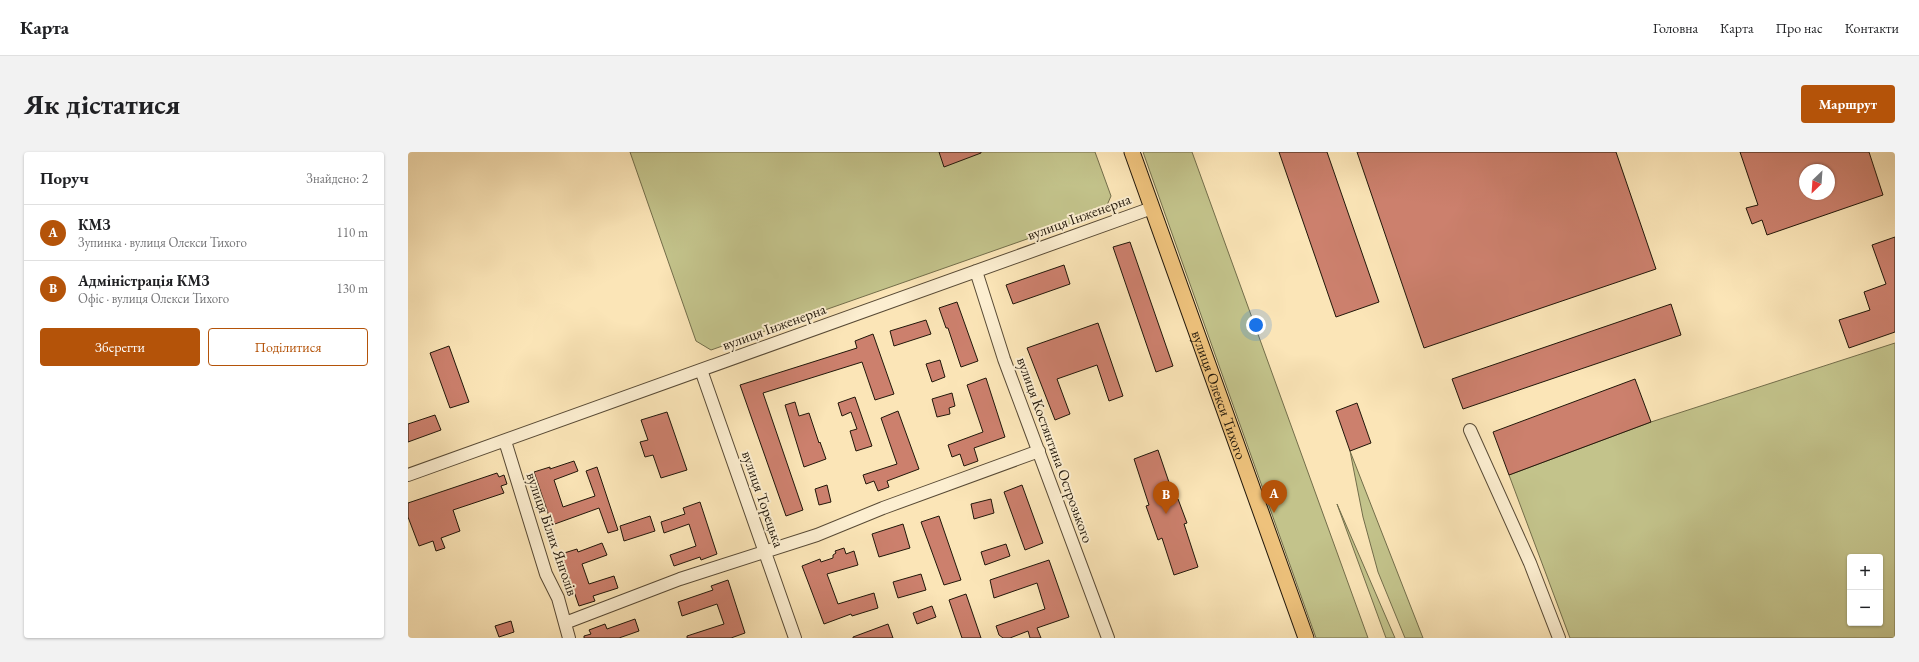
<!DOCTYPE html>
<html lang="uk">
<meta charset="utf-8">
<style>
body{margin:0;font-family:"EB Garamond",serif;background:#f2f2f2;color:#202124}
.controls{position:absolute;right:12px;bottom:12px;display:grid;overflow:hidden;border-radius:4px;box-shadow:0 1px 3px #0004}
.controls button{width:36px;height:36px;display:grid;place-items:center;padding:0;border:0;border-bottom:1px solid #e0e0e0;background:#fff;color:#202124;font:20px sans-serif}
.compass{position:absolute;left:1391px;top:12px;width:36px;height:36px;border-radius:50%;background:#fff;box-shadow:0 1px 3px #0004;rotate:205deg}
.you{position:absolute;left:848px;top:173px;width:14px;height:14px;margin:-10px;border:3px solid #fff;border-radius:50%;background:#1a73e8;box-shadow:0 0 0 6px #1a73e833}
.badge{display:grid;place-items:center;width:26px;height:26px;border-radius:50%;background:#b45309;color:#fff;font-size:13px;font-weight:700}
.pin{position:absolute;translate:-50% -33px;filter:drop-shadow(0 1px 2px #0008)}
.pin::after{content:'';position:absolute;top:21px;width:14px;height:12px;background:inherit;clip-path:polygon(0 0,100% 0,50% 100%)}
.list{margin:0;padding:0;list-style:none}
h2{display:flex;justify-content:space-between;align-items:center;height:52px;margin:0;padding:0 16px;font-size:17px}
h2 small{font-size:13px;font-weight:400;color:#757577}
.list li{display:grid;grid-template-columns:26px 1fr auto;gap:12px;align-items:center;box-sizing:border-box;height:56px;padding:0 16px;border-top:1px solid #e0e0e0}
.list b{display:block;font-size:15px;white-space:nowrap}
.list p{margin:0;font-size:13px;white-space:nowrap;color:#757577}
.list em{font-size:13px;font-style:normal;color:#757577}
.actions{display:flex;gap:8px;padding:12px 16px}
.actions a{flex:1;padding:9px 0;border:1px solid #b45309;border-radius:4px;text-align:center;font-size:14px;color:#b45309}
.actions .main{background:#b45309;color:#fff}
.map{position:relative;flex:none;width:1487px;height:486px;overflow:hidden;border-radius:4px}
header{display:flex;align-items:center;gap:24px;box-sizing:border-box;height:56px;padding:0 20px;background:#fff;border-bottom:1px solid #e0e0e0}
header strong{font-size:19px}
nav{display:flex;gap:22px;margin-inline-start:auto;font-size:14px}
.intro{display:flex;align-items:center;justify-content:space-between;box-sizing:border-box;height:96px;padding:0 24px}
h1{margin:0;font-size:28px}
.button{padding:10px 18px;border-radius:4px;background:#b45309;color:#fff;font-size:14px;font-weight:700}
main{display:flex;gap:24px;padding:0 24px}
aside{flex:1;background:#fff;border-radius:4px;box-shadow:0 1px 3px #0004}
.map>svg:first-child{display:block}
.green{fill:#c3c38b;stroke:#726d4a;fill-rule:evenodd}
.building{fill:#cc806d;stroke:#21170a;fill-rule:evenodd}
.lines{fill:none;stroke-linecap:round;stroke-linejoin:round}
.minor-casing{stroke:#584a35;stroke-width:14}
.major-casing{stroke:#21170a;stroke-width:17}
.minor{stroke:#fceed0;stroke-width:12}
.major{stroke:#eec27c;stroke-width:15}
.labels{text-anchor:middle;stroke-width:4;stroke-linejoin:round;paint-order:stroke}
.street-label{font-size:15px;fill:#21170a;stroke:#fceed0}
</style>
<header>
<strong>Карта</strong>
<nav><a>Головна</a><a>Карта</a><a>Про нас</a><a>Контакти</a></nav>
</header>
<div class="intro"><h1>Як дістатися</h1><a class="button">Маршрут</a></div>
<main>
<aside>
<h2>Поруч<small>Знайдено: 2</small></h2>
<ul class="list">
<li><span class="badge">A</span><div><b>КМЗ</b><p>Зупинка · вулиця Олекси Тихого</p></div><em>110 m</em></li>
<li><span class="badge">B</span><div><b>Адміністрація КМЗ</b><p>Офіс · вулиця Олекси Тихого</p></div><em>130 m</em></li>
</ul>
<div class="actions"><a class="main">Зберегти</a><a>Поділитися</a></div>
</aside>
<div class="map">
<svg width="1487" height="486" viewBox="0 0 1487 486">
<rect width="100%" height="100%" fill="#fbe5b7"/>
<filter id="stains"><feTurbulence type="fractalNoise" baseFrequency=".005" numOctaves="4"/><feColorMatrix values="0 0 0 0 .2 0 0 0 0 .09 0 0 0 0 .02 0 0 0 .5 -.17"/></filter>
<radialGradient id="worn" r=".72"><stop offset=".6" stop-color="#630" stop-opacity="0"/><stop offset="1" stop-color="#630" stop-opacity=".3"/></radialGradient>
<path class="green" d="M222,0H687L703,44L696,60L303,198L288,189Z
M735,0H784L960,486H908Z
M1487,191V486H1162L1101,323L1243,270ZM1442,405H1472V471H1442Z
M942,299L1015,486H997L970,420L955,365Z
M929,352L987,486H978Z"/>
<path class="building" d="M531,0H573V1L536,15Z
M871,0H919L971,150L928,165Z
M949,0H1208L1248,117L1016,196Z
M1332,0H1461L1475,43L1359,83L1354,68L1344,72L1338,56L1350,53ZM1397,18H1421V42H1397Z
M1487,85V180L1441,196L1431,168L1462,158L1456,140L1478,132L1464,93Z
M722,90L765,214L748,220L705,95Z
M656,113L662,132L605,152L598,133Z
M549,150L570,209L553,215L540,176H538L531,156Z
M1263,152L1273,183L1055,257L1044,227Z
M518,168L523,182L486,194L482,179Z
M690,171L715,244L701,249L689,213L649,227L662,262L647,268L619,196Z
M465,182L486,242L467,248L454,210L355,241L395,358L378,364L332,233L449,196L447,189Z
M41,194L61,250L42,256L22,201Z
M532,208L537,225L524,230L518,212Z
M578,226L597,285L566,296L570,309L556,314L552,302L544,305L540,293L575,280L559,233Z
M1227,227L1243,270L1101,323L1085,280Z
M544,241L547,254L541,256L542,262L529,265L524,247Z
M447,245L464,294L448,299L442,279L449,277L443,260L434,264L430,251Z
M387,250L391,264L401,261L411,291L412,290L418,307L396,315L377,253Z
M949,251L963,291L942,299L928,259Z
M490,259L511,317L479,329L481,335L470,339L466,329L458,332L455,323L489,312L473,266Z
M259,260L279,318L253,326L245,303L237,305L232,290L240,288L233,268Z
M27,263L33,278L0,290V272Z
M750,298L767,348L770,347L779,371L776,372L790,415L766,423L754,386L750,388L738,354L741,353L726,307Z
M166,309L170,319L146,328L155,355L187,344L178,319L189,315L210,378L200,381L191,356L144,373L126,320L142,315V317Z
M89,321L91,325L96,323L99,332L93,334L96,341L45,358L52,379L33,386L37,396L28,399L25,389L11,394L0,365V351Z
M419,333L423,350L411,353L407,337Z
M614,333L635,391L617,398L596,340Z
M583,347L586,361L566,367L563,352Z
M292,350L309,402L293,408L292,405L266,414L262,403L288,394L281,372L256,381L253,370L277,362L275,356Z
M242,364L247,379L216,389L212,374Z
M531,364L553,428L536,433L513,370Z
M495,372L502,396L471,405L464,382Z
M194,391L199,403L174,412L181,432L206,424L210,436L185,444L187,449L171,454L153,402L169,397L170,400Z
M598,392L602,404L577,413L573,400Z
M436,396L438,402L446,399L450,413L419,422L430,452L466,441L470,456L444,464L443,462L416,472L394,414L412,407L413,410L425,406V403L428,401L427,399Z
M641,408L661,465L629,476L633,486H622L620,479L602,486H595L591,483L588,474L637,457L629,431L586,446L582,428Z
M513,422L518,438L490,446L485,430Z
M320,428L337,481L323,486H279V484L316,472L309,452L274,464L270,450L305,438L303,434Z
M558,442L573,486H554L541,448Z
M524,454L528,465L509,472L505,461Z
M227,467L231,479L211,486H176V484L183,482L181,478L197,472L199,477Z
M103,469L106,480L91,485L87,474Z
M480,472L485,486H445V485Z"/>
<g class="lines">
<g class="minor-casing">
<path id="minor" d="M568,119L596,207L700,486
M293,218L387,486
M1062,278L1122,411L1151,486
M97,289L138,422L150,446L161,486
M0,323L744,56
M157,471L272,427L409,383L475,356L631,299"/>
</g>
<g class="major-casing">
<g id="major">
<path id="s1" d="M724,0L898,486"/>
</g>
</g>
<use href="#minor" class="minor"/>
<use href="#major" class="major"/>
</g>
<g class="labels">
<g class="street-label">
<text transform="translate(671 65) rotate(-20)" y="5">вулиця Інженерна</text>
<text transform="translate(366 175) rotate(-20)" y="5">вулиця Інженерна</text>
<text dy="5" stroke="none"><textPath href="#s1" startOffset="258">вулиця Олекси Тихого</textPath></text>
<text transform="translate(647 298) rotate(70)" y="5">вулиця Костянтина Острозького</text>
<text transform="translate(355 347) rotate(71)" y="5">вулиця Торецька</text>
<text transform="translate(144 382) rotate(71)" y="5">вулиця Білих Янголів</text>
</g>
</g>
<rect width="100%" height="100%" filter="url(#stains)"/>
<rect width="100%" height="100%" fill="url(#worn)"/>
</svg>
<div class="controls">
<button>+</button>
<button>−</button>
</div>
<svg class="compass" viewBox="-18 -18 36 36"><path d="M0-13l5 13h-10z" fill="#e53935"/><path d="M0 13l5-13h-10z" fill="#757577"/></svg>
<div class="you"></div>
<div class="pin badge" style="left:866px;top:361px">A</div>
<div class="pin badge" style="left:758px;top:362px">B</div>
</div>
</main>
